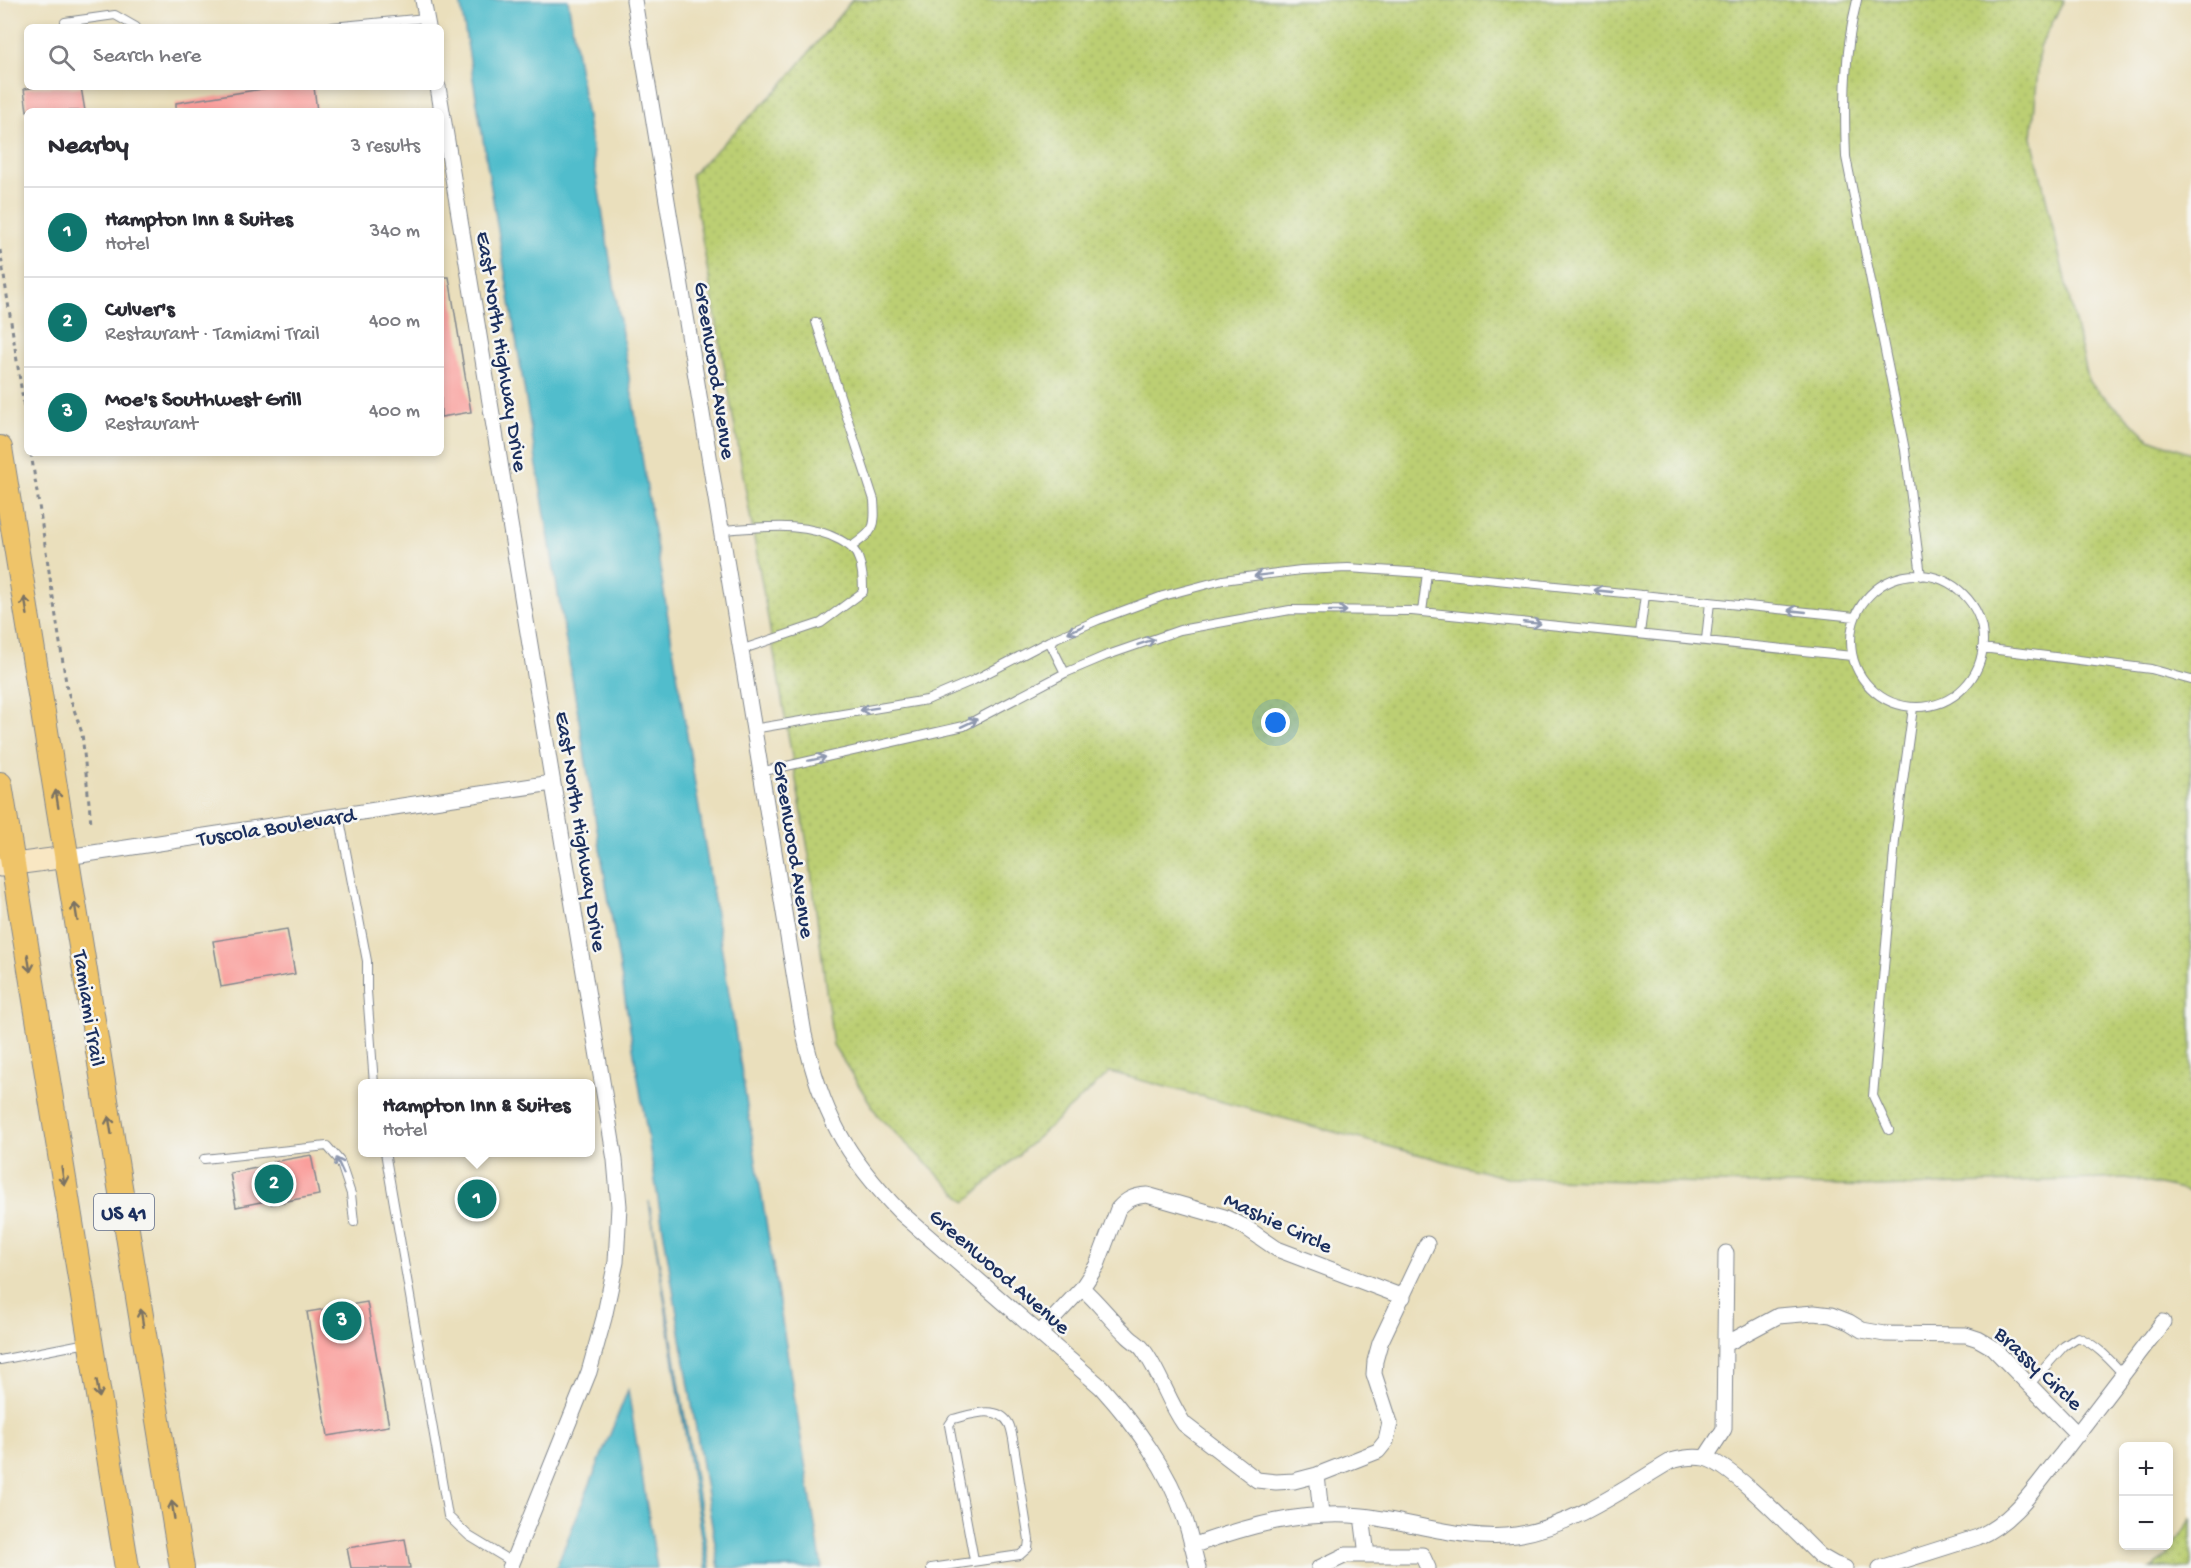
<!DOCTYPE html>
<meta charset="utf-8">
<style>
body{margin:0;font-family:"Gochi Hand",sans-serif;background:#f2f2f3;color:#2b2b33}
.controls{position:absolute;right:18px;bottom:18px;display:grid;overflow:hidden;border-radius:9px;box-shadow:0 3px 9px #0003}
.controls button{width:54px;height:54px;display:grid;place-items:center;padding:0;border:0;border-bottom:2px solid #e1e1e2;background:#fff;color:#2b2b33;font:30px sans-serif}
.you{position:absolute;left:1276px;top:723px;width:21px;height:21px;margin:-15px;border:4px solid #fff;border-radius:50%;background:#1a73e8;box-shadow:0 0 0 9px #1a73e833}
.badge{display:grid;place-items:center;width:39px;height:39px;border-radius:50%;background:#0f766e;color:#fff;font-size:20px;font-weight:700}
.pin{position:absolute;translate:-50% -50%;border:3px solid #fff;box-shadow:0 2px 6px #0006}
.popup{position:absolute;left:358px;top:1079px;width:237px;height:78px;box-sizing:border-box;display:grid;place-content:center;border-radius:9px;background:#fff;filter:drop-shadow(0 2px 4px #0005);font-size:20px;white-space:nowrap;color:#7c7c81}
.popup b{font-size:22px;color:#2b2b33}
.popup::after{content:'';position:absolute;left:50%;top:100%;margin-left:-12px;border:12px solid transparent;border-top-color:#fff}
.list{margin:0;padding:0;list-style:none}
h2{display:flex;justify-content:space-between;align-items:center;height:78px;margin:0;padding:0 24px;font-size:26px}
h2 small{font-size:20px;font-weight:400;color:#7c7c81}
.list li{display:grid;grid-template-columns:39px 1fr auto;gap:18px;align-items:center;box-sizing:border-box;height:90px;padding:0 24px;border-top:2px solid #e1e1e2}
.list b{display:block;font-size:22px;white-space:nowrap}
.list p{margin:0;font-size:20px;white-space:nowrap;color:#7c7c81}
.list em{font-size:20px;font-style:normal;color:#7c7c81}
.icon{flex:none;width:33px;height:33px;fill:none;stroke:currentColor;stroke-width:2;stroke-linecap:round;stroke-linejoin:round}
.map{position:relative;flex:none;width:2191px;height:1568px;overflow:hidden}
.search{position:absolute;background:#fff;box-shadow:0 3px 9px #0003;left:24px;top:24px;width:420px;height:66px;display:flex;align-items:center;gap:15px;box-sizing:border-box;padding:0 21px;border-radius:9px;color:#7c7c81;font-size:22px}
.panel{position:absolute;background:#fff;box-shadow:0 3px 9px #0003;left:24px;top:108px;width:420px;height:348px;border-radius:9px}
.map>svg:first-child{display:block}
.grass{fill:url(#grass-dots);stroke:#6c7f68;stroke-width:1.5}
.water{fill:#51bdcc;stroke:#367695;stroke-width:1.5}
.building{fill:#fa9f9c}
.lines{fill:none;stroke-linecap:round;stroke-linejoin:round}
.lane-casing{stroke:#82878d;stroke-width:10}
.street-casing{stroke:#82878d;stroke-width:17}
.secondary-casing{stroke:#82878d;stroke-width:23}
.primary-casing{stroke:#82878d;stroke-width:26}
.path{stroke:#82878d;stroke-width:3;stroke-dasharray:4.5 4.5;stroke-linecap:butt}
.lane{stroke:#fff;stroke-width:8}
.street{stroke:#fff;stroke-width:15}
.secondary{stroke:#f9e7c3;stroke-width:21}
.primary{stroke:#efc469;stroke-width:24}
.oneway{stroke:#8d97ae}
.oneway2{stroke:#7a7263}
.labels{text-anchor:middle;stroke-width:5;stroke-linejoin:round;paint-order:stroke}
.shield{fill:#f6f6f2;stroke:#5d6b8a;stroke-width:1.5}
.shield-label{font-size:21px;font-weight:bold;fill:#1b2f5e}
.street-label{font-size:22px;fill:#1b2f5e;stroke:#f6f6f2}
</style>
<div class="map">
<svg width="2191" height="1568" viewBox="0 0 2191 1568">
<defs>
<pattern id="grass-dots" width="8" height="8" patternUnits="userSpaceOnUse" patternTransform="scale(1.5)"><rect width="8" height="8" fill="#bccf73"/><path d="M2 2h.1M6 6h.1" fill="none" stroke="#a1b266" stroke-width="1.8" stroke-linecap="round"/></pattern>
</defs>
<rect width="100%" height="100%" fill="#f6f6f2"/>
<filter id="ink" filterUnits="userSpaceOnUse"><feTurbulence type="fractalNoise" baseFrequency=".0167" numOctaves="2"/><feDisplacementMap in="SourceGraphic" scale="12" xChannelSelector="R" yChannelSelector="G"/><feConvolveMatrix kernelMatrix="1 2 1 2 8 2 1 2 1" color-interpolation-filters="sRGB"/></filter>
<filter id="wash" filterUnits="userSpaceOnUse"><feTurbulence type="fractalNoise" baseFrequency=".008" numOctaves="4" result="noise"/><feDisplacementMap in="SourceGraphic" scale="24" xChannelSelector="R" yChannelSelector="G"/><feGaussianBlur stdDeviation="1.35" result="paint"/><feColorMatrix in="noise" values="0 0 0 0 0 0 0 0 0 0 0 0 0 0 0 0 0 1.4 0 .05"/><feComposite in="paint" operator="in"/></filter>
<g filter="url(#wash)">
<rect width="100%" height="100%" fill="#eadfbc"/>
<path class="grass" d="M852,0H2064L2040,47L2032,138L2089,382L2149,438L2191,453V1192L2126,1178L1879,1187L1507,1178L1110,1072L966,1202L879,1117L833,1045L809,855L691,175L782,85Z
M2191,1519V1568H2151L2165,1559Z"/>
<path class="water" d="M460,0H568L822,1568H719Z
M649,1201L710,1568H706Z
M628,1390L657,1568H556Z"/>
<g id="blocks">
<path class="building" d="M38,87H81L85,111H27L24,89Z
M274,87H314L317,111H176V103Z
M441,277H449L471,412L441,417Z
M287,929L295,974L221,987L213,941Z
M311,1155L319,1195L271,1204V1200L236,1207L230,1173L273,1165L272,1162Z
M367,1302L389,1426L328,1436L307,1312Z
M405,1539L410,1568H351L347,1548Z"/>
</g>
</g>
<g filter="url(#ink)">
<use href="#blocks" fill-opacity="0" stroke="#82878d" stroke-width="1.5"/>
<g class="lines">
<g class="lane-casing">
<path id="lane" d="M1857,0C1844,52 1844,103 1846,157L1905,450L1921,576
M65,22L115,15L136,27
M332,27L426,18
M816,322L874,500C876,528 875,530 851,547
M721,530C761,528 803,520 840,540C849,545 856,550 859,560C863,570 863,581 863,592L821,623L740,650
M1851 641a66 66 0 1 1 132 0a66 66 0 1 1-132 0Z
M1422,612L1427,573
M1640,633L1645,595
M1706,640L1710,602
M1049,641L1065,673
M1982,648L2151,669L2191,680
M753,729L927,700L974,680L1049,641L1098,620L1163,596L1223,580L1301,570L1348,568L1439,574L1855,617
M760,772L964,726L1065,673L1105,656L1180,630L1290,610L1412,611L1852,656
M339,815L367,961V991L374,1084
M1889,1130L1873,1096L1895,840L1913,708
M385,1152L448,1516L469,1536L512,1562
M204,1159L327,1146L340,1161L351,1194L354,1222
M0,1360L87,1343
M2029,1385L2064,1346L2078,1337C2097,1345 2109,1359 2123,1374
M931,1568L1020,1555L1028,1548L1029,1540L1013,1439C1012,1434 1011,1428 1009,1424C998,1404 970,1415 953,1419L949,1425L974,1560"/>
</g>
<g class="street-casing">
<path id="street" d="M423,0L428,27
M634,0L804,1034C821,1111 845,1156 901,1213L1101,1387C1136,1426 1168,1469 1185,1519C1190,1535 1194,1552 1198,1568
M438,87L615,1160L619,1206L616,1262L604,1318L589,1372L510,1568
M67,857L552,783
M1082,1288C1099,1303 1111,1320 1127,1335C1132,1341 1140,1344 1144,1351C1160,1373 1168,1401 1184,1424L1257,1480L1276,1482L1294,1481L1317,1475L1378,1451L1386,1441L1390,1423L1374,1374L1375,1361L1380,1343L1427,1244
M1040,1333L1082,1288L1097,1265L1118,1209C1127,1199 1134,1196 1147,1195L1224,1217L1245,1227L1277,1249L1403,1297
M1726,1344L1778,1316L1814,1313L1831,1315L1849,1322L1862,1330L1885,1334L1966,1335L1978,1339L1992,1347L2078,1435
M1705,1458L1724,1429L1726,1253
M1317,1475L1321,1514
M1362,1516L1367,1555
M1192,1546C1247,1526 1303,1510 1362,1516C1411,1521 1466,1542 1516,1535C1573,1526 1622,1490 1671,1461C1682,1458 1693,1456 1704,1458C1731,1463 1797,1534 1820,1556L1834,1564L1845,1568
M1319,1568L1346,1555H1422L1428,1568
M1880,1568L1978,1537C2016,1520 2036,1485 2062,1454C2096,1410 2129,1366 2163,1322"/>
</g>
<g class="secondary-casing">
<path id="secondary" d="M0,866L67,857"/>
</g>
<g class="primary-casing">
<path id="primary" d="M0,448L182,1568
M0,784L127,1568"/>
</g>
<path class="path" d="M0,250L27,426
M31,453L67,689L82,733L91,823"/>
<use href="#lane" class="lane"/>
<use href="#street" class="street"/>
<use href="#secondary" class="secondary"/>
<use href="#primary" class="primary"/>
</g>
<defs><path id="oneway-shaft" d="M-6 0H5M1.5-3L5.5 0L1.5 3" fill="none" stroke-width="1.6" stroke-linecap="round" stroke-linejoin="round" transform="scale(1.5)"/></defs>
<g class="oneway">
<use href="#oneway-shaft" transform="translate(1263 575) rotate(173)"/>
<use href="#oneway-shaft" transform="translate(1603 591) rotate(-174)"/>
<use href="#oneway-shaft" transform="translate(1338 611)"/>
<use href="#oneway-shaft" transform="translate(1797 611) rotate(-174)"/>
<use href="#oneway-shaft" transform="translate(1532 623) rotate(5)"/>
<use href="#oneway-shaft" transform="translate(1076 629) rotate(156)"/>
<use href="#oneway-shaft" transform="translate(1146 642) rotate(-19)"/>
<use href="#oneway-shaft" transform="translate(869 709) rotate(171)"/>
<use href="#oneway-shaft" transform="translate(969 723) rotate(-25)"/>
<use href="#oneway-shaft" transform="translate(817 759) rotate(-12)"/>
<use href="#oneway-shaft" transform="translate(340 1166) rotate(-114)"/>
</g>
<g class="oneway2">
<use href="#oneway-shaft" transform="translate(26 606) rotate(-99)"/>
<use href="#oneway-shaft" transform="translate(57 799) rotate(-99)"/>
<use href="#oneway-shaft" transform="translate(76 912) rotate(-99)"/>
<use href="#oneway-shaft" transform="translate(29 963) rotate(81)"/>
<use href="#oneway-shaft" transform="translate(110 1125) rotate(-99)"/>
<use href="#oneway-shaft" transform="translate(63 1176) rotate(81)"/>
<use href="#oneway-shaft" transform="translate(142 1318) rotate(-99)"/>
<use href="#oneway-shaft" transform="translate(98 1389) rotate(81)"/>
<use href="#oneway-shaft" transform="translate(173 1510) rotate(-99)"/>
</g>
</g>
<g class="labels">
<rect class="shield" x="94" y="1194" width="60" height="36" rx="4.5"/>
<g class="shield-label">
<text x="124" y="1219">US 41</text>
</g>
<g class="street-label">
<text transform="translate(504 351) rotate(81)" y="8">East North Highway Drive</text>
<text transform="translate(717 370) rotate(81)" y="8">Greenwood Avenue</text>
<text transform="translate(276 825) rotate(-9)" y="8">Tuscola Boulevard</text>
<text transform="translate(583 831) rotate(81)" y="8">East North Highway Drive</text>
<text transform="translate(796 849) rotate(81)" y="8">Greenwood Avenue</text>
<text transform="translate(91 1008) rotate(81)" y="8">Tamiami Trail</text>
<text transform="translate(1279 1221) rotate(25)" y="8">Mashie Circle</text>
<text transform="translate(1001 1270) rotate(41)" y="8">Greenwood Avenue</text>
<text transform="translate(2040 1367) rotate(43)" y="8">Brassy Circle</text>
</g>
</g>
</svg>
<div class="controls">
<button>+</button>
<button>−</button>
</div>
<div class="you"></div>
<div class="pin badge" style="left:477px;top:1199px">1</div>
<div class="popup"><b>Hampton Inn &amp; Suites</b>Hotel</div>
<div class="pin badge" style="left:274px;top:1184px">2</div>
<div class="pin badge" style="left:342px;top:1321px">3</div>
<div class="search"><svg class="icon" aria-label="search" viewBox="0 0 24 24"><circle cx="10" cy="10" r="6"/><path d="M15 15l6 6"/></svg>Search here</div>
<section class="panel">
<h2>Nearby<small>3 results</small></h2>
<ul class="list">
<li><span class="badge">1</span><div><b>Hampton Inn &amp; Suites</b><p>Hotel</p></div><em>340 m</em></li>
<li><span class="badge">2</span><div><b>Culver's</b><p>Restaurant · Tamiami Trail</p></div><em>400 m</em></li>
<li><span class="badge">3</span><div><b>Moe's Southwest Grill</b><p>Restaurant</p></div><em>400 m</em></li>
</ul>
</section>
</div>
